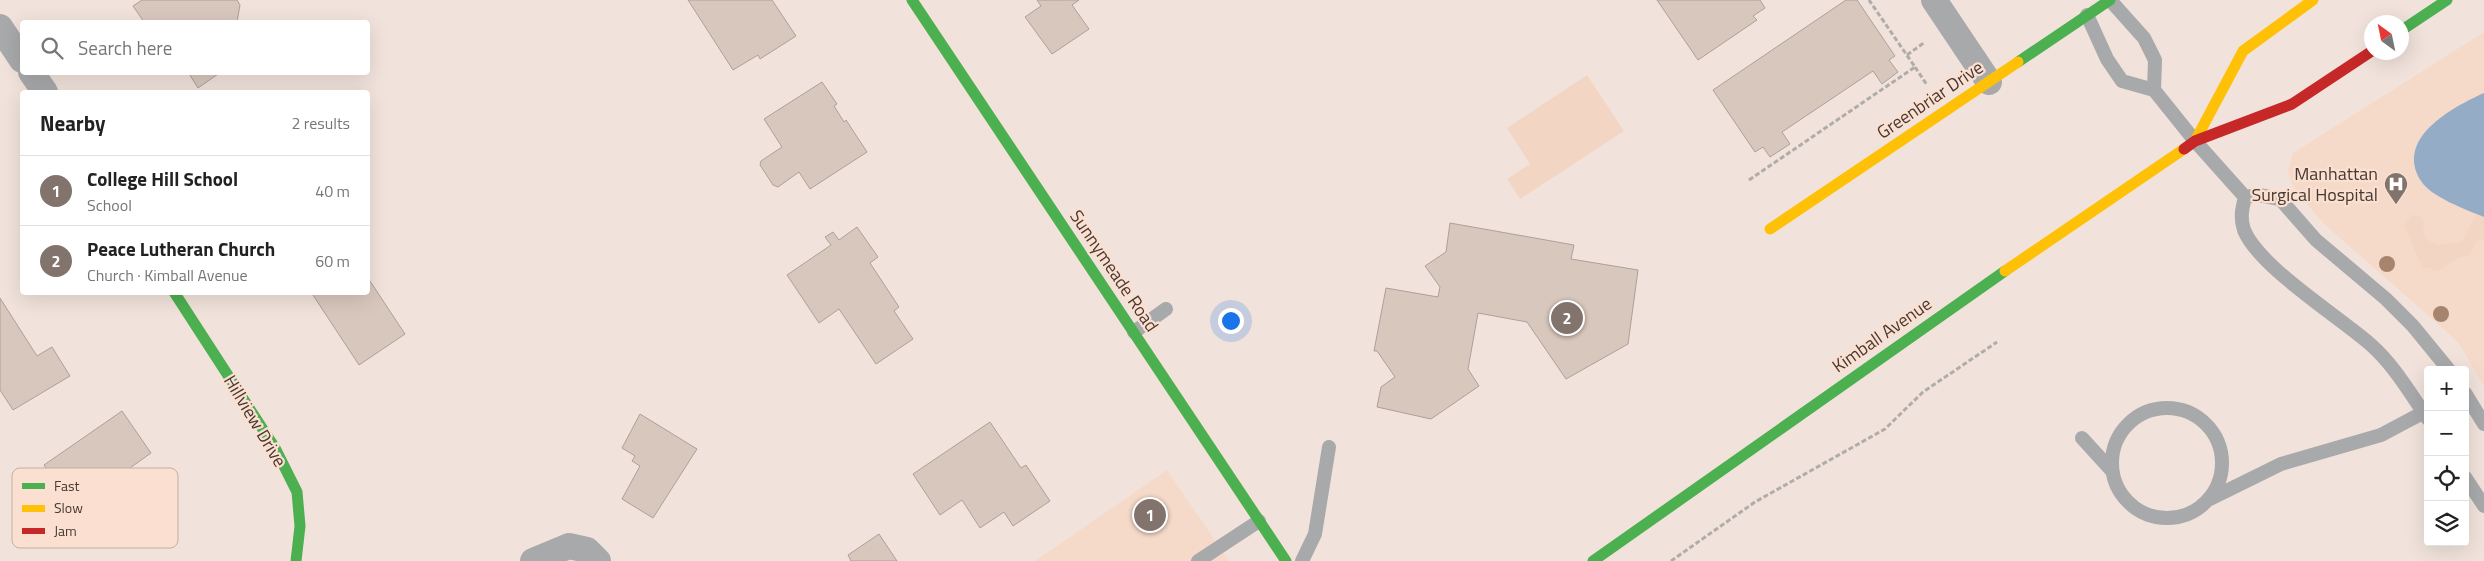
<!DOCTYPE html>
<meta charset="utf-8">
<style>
body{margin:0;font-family:"Titillium Web",sans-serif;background:#f6f6f6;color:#222}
.controls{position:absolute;right:15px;bottom:15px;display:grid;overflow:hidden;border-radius:5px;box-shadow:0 5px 20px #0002}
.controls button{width:45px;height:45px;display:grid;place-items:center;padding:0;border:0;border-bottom:1px solid #e0e0e0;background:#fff;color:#222;font:25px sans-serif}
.compass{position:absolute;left:2364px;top:15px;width:45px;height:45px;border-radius:50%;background:#fff;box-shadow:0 5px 20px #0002;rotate:327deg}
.you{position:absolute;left:1230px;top:320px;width:18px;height:18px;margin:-12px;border:4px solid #fff;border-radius:50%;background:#1a73e8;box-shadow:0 0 0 8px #1a73e833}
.badge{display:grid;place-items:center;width:32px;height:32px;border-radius:50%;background:#82746c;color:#fff;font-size:16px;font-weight:700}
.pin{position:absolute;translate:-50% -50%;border:2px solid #fff;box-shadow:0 1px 5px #0006}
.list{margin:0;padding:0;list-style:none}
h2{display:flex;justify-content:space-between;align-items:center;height:65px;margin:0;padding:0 20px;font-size:21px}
h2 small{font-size:16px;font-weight:400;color:#767676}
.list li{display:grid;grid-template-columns:32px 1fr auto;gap:15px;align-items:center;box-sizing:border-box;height:70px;padding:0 20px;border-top:1px solid #e0e0e0}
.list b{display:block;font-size:19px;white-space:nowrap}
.list p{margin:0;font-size:16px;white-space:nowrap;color:#767676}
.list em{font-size:16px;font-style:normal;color:#767676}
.icon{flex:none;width:28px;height:28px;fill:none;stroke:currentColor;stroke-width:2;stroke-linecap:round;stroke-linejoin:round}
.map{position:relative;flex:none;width:2484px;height:561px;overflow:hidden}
.search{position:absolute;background:#fff;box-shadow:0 5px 20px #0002;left:20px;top:20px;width:350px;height:55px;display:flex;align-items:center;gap:12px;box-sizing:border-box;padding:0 18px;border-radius:5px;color:#767676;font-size:19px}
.panel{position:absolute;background:#fff;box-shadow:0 5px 20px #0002;left:20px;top:90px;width:350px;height:205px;border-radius:5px}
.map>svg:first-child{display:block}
.built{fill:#f6dac9}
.green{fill:#f3d5c3}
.water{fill:#95acc7}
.building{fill:#d8c7bd;stroke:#aca09a}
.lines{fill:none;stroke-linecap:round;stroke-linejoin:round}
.path{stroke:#b0aca9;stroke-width:3;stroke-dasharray:5 2.5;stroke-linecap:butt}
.lane{stroke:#a8a9ab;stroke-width:14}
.street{stroke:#a8a9ab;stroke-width:26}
.fast{stroke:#4caf50;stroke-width:11}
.slow{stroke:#ffc107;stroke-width:11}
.jam{stroke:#c62828;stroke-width:11}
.tree{fill:#a6846e}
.labels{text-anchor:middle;stroke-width:4.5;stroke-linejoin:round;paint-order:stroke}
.street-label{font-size:18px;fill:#463931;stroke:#fbe0d1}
.poi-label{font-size:18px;fill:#463931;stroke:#fbe0d1;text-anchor:end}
.key{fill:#fbe0d1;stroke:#c5aea1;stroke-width:1}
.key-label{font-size:14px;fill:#463931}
</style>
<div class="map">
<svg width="2484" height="561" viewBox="0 0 2484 561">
<rect width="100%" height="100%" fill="#f1e3db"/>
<path class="built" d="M2484,32V386L2458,342L2323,223L2293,187L2288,171L2293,153Z
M1167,470L1229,561H1035Z"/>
<path class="green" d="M1587,75L1624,131L1520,199L1507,179L1530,164L1507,128Z
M2476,214L2484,217V240H2477L2470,255L2458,258L2438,271L2422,267L2404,226L2411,215L2421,216L2424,223L2423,233L2429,241L2439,245C2447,241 2455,245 2462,242Z"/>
<path class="water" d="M2484,93V217C2467,210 2431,197 2421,181C2394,138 2453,107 2484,93Z"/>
<path class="building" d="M142,0H237L240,5L237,22H144L133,6Z
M688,0H772L796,36L760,59L758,55L733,70Z
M1037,0H1079L1072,5L1089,29L1052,54L1025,17L1041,6Z
M1657,0H1760L1765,8L1753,16L1757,20L1698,60Z
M1846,0H1857L1895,56L1889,60L1898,72L1882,84L1873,71L1782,132L1790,144L1770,157L1763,147L1755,152L1713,90Z
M188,72H221L198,88Z
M822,82L837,104L834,106L844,122L846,120L867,152L810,189L799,172L778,187L773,185L760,165L761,161L782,147L764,119Z
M1450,223L1574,245L1571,259L1638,270L1628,344L1566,379L1527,322L1478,313L1468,369L1479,386L1431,419L1377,407L1381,387L1395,377L1377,351H1374L1386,288L1438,297L1440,287L1425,266L1446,252Z
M857,227L878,257L870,263L899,307L894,311L913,339L876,364L839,309L819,323L787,275L831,245L825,237L833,232L839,240Z
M368,278L405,334L359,365L311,292H368Z
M0,298L37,356L52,347L70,376L13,410L0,390Z
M122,411L151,453L116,478L143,517L100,547L44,465Z
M640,414L697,449L653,518L622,499L640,466L632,461L635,456L622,448Z
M990,422L1021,468L1026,465L1050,501L1013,526L1004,512L980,528L962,500L940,515L913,474Z
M879,534L897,561H851L848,555Z"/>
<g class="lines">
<path class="path" d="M1907,55L1925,42
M1915,67L1927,85
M1749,180L1915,67L1869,0
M1671,561L1755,502L1885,429L1923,392L1997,342"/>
<path class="lane" d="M2110,0L2144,38L2155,60L2154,90
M2087,15L2107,59L2122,81L2154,90L2195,141L2245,197L2259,195L2280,199L2316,240L2386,299L2413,326L2449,370
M2245,197C2242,209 2240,218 2244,230C2259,267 2338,316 2370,344C2394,365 2410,393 2428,419
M1134,332L1166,309
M2465,393L2484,424
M2112 463a55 55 0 1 1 110 0a55 55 0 1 1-110 0Z
M2082,438L2113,472
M2465,477L2484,506
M2210,499L2281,464L2381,435L2428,410
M1198,561L1259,521
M1302,561L1315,534L1329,447"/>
<path class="street" d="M1934,0L1989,82
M0,27L22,60
M31,72L45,92
M533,561L569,546L587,550L598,561"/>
<path class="fast" d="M912,0L1286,561
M2402,30L2447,0
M2018,62L2110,0
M174,292L275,448L297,492L300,526L296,561
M1593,561L2005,271"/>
<path class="slow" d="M2195,141L2243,51L2313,0
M1770,229L2018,62
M2005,271L2184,149"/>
<path class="jam" d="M2184,149L2195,141L2292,104L2372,51"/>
</g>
<g class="tree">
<circle cx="2387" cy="264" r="8"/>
<circle cx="2441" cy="314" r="8"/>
</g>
<defs>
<g id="hospital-pin" transform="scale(1.25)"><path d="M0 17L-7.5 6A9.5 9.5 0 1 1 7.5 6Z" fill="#82746c" stroke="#fbe0d1"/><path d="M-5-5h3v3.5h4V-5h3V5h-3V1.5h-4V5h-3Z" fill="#fff"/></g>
</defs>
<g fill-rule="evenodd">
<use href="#hospital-pin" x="2396" y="184"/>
</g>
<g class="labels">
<g class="street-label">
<text transform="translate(1930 100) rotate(-34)" y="6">Greenbriar Drive</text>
<text transform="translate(1114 271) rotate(56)" y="6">Sunnymeade Road</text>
<text transform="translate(1882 335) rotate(-35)" y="6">Kimball Avenue</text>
<text transform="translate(255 421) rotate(59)" y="6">Hillview Drive</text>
</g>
<g class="poi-label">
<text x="2378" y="180">Manhattan<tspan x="2378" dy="21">Surgical Hospital</tspan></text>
</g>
</g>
<rect x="12" y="468" width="166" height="80" rx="8" class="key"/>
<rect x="22" y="483" width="23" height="6" fill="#4caf50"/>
<rect x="22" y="505" width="23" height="7" fill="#ffc107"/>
<rect x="22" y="528" width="23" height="6" fill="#c62828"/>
<g class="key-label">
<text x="54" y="491">Fast</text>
<text x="54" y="513">Slow</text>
<text x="54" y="536">Jam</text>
</g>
</svg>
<div class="controls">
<button>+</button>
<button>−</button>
<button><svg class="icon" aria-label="locate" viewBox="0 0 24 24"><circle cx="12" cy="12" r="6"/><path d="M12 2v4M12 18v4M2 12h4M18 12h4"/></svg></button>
<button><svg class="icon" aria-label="layers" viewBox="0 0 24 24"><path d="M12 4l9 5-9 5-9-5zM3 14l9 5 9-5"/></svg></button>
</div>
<svg class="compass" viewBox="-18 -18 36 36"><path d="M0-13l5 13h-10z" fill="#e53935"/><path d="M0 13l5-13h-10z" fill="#767676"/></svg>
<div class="you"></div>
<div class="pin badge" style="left:1150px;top:515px">1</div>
<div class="pin badge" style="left:1567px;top:318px">2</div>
<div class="search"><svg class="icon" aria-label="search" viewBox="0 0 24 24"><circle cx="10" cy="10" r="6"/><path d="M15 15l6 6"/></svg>Search here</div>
<section class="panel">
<h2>Nearby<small>2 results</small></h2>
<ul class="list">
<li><span class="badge">1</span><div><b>College Hill School</b><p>School</p></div><em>40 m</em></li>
<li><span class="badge">2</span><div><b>Peace Lutheran Church</b><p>Church · Kimball Avenue</p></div><em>60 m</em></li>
</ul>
</section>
</div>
